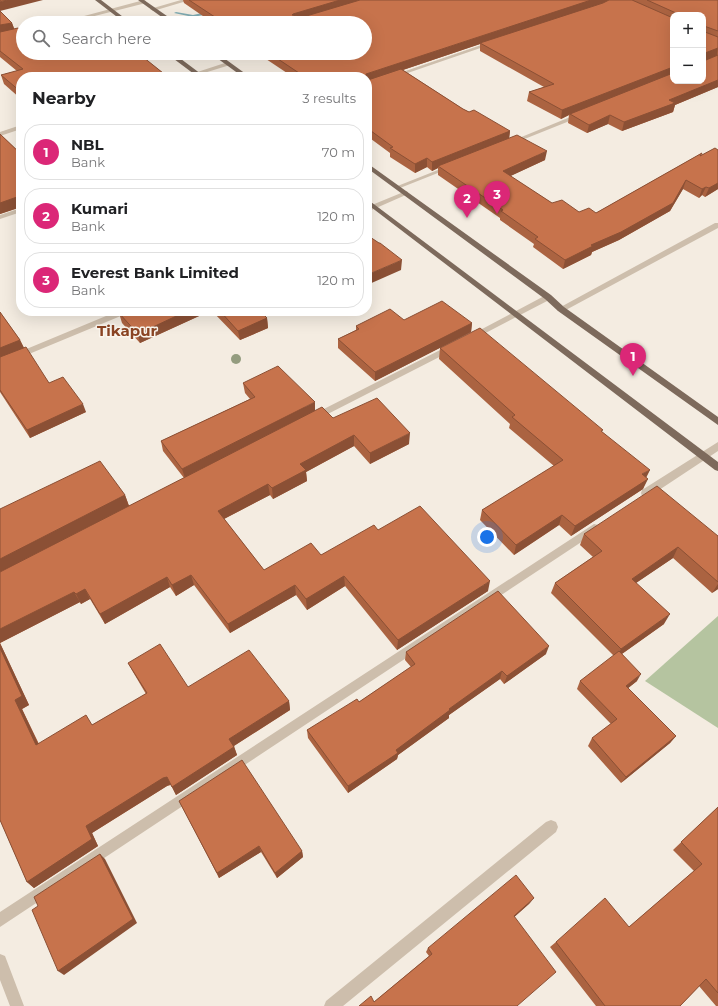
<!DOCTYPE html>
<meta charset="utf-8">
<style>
body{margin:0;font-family:Montserrat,sans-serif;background:#f6f6f6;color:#202124}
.controls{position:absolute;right:12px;top:12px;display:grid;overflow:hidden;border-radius:8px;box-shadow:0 4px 16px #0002}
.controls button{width:36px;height:36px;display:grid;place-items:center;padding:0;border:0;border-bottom:1px solid #e0e0e0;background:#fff;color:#202124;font:20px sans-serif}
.you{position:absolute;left:487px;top:537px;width:14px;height:14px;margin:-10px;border:3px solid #fff;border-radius:50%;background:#1a73e8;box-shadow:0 0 0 6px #1a73e833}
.badge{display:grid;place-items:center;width:26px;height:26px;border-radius:50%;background:#db2777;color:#fff;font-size:13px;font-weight:700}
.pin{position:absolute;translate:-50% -33px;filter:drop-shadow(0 1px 2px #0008)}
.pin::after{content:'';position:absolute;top:21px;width:14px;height:12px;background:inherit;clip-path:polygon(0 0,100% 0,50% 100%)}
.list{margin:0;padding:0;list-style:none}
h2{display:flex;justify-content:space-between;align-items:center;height:52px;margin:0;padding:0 16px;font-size:17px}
h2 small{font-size:13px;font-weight:400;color:#757577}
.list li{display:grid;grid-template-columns:26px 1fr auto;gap:12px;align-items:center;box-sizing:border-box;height:56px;margin:0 8px 8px;padding:0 8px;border:1px solid #e0e0e0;border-radius:16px}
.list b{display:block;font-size:15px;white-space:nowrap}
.list p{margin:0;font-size:13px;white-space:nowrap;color:#757577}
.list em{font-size:13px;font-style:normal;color:#757577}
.icon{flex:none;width:22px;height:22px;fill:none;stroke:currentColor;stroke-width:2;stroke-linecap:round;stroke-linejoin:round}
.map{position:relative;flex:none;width:718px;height:1006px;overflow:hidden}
.search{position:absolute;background:#fff;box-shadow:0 4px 16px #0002;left:16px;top:16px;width:356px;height:44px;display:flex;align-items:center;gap:10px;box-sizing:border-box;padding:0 14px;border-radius:22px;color:#757577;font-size:15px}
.panel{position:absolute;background:#fff;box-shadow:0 4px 16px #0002;left:16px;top:72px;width:356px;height:244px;border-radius:16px}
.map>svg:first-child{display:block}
.green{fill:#b5c4a0}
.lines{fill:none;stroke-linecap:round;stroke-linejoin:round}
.stream{fill:#7fabb2;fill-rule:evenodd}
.minor{fill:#cdbeac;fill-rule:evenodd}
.major{fill:#7d6a5c;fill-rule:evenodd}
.tree{fill:#949c7f}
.wall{fill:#ab6341;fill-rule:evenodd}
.shaded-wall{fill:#8b5035}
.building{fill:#c7734c;stroke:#8b5035}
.labels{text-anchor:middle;stroke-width:3;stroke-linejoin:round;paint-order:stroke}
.district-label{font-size:15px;font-weight:bold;fill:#8b4423;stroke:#fbf6ee}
</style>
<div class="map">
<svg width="718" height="1006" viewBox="0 0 718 1006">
<rect width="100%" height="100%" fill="#f4ece1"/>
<path class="green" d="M718,616V728L645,681Z"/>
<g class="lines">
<path class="stream" d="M212,11H214V13L193,17L174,13L176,12L193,15Z"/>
<path class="minor" d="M144,0L146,1V3L67,23H58Z
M181,0H190L153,11L150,9Z
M490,42L495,43L396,77L391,76Z
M228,62L230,63V65L191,77H182Z
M580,113L582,114V116L512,144L507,143Z
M21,125V129L0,136V132Z
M448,166L453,167L400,188L395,187Z
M406,191L408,192V194L367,212V207Z
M21,208V212L0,219V215Z
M715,223H718V228L564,311H558L557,309Z
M548,294L552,297L551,299L474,339L471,340L467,337Z
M118,311H129L128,313L0,366V360Z
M452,344L456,347L455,349L318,419H312L310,417L312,415Z
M718,442V451L650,496H642L641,493L642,490Z
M594,524L598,525L599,528L598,531L0,927V912Z
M551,820L556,822L558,827L556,832L343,1006H324L326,1001L546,822Z
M0,954L5,956L24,1006H10L0,980Z"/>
<path class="major" d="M95,0H101L131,23H125Z
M138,0H144L177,23H170Z
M166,53H173L205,77H198Z
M210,53H217L250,77H243Z
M367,163L551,295L564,307L718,417V425L558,311L545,299L367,168Z
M367,199L718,462V471L715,470L367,204Z"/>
</g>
<circle class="tree" cx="236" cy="359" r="5"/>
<path class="wall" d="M183,0H718V87L675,105L673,112L622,131L608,124L587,133L568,123L569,115L561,119L527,101L529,92L544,87L480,51V44L403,70L463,109L510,131L509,138L545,160L510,176L552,203L579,212L596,213L702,153L701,155L718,150V189L705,197L702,195L699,198L683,189L670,211L619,240L592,252L591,255L563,269L533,247L534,244L500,220V218L438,175V168L432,171L427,167L415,173L390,157V153L367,136V77H293L257,53H365V23H213L184,3ZM673,15H703L673,81Z
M0,11L12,23L23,53H140L141,56L168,77H21V99L4,84L1,75L17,71L0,57Z
M0,134L21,154V207L0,214Z
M124,311H210L140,343L122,323L119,313Z
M212,311H260L267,318L268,328L240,340Z
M0,312L20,340L24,348L49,383L86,412L30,438L0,392Z
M404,320L472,323L471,332L375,381L338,348V339L356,330V326Z
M440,348L602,432L646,478L643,489L571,536L559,525L514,555L480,520L482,510L554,466L509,428L510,424L439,359Z
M243,383L333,418L409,444L370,464L354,446L306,472L307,481L273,499L270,495L224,519L264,570L321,555L378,530L488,591L397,650L345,586L307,610L296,595L230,633L194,585L176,596L170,587L105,624L90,599L81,604L80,602L0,643V509L125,495L129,506L184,478L163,451L161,441L250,399L245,393Z
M584,534L718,536V589L712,593L673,558L636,583L664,624L622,654L637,681L628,688L676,736L670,743L621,783L588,746L592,738L611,724L577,689L580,681L614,656L551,593L555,583L593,557L580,545Z
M0,643L29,705L22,709L39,744L92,725L146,694L133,672L128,663L188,687L289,701L290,710L234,746L237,755L176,795L171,785L167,786L92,833L98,846L34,888L27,882L0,820Z
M406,652L546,654L504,684L500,679L449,715V718L398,755L397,759L348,793L308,738L307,730L359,702L411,667L405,660Z
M179,801L302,851L303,857L277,878L261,852L219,878Z
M718,807V1006H716L699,986L680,1006H596L550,947L556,942L629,927L694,871L673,850Z
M530,903L514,917L374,1002L429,956L426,952L428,948Z"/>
<path class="shaded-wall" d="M7,0H43L0,11V2Z
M340,0H367L294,22L292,15L293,14Z
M591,0H610L596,6L480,43V44L367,82V77H366V74Z
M12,23L15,31L0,35V25Z
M718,48L717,56L703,61L705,53Z
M673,67V74L570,114L569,115L561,119L562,110Z
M718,80V87L675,105L673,112L622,131L624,122L669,100Z
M610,115L608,124L587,133L589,125Z
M510,131L509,139L438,166V168L432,171V162Z
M547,151L545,160L502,180L503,171Z
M427,158V167L415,173V164Z
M686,180L683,189L670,211L619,240L592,252L591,255L563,269L565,260L591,245Z
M718,183V189L705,197L709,188Z
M706,187L702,195L699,198L702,189Z
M17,197L21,207L0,214V203Z
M402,260L401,270L367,285V275Z
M187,311H210L140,343L138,334Z
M267,318L268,328L240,340L238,331Z
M472,323L471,332L375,381V372Z
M20,340L24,348L0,358V348Z
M315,402V411L185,478L182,469Z
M83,404L86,412L30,438L27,430Z
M410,433L409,444L370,464V453Z
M354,435V446L306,472L307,481L273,499L272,488L300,464Z
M650,470L645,480L648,479L643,489L571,536L575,526L642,474Z
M268,484L270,495L220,521L218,511Z
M125,495L129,506L0,572V559Z
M562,515L559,525L514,555L516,545Z
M678,547L673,558L627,589L632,579Z
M191,575L194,585L176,596L172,585Z
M344,576L345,586L307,610L306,599Z
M167,577L170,587L105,624L100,614Z
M490,581L488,591L397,650L398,640Z
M718,584V589L712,593Z
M295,585L296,595L230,633L228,624Z
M85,589L90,599L81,604L76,594Z
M74,592L80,602L0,643V629Z
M670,614L664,624L616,658L621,649Z
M0,643L29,705L22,709L43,754L36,745L15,700L0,648Z
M549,646L546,654L504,684L507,676Z
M502,671L500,679L449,715V718L398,755L397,759L348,793V786L449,709Z
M641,674L637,681L622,693L626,686Z
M289,701L290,710L232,747L229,739Z
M676,736L670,743L621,783L626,777Z
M234,747L237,755L176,795L172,787Z
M167,777L171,784L167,786L92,833L98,846L34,888L27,882L86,826L163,778Z
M259,846L261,852L219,878L217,873Z
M302,851L303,857L277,878L275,873Z
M100,854L105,859L137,923L64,975L58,971Z
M534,898L530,903L511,920L514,916Z"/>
<path class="building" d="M0,0H7L0,2Z
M189,0H340L293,14L292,15L303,17L360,0H591L366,74V77H305L269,53H365V23H224Z
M609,0H632L673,18V67L562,110L529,92L554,84L480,43L603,3Z
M647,0H718V31L704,26L705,32L718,37V48L705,53L704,59L706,60L718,55V80L669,100L675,103L624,122L610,115L589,125L570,114L673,73V81H703V15H676V13Z
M0,11L12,23L0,25Z
M18,28L23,32V53H140H138L168,77H21V92L1,75L23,69L0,51V32Z
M401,69L463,109L469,112L474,110L510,131L432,162L427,158L415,164L390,148L393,147L367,128V80H368Z
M0,134L21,154V203L17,197L0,203Z
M517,135L547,151L503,171L552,203L562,200L579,212L589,208L596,213L702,153L700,156L715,148L718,150V183L709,188L706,187L702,189L686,180L673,203L621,232L591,245L593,246L565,260L535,239L538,237L501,211L503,210L438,166Z
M367,235L379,243H380L402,260L367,275Z
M442,301L472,323L375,372L338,339L359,329L356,326L390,309L404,320Z
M124,311H187L138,334L119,313Z
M220,311H260L267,318L238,331Z
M0,312L20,340L0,348Z
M480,328L603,430L601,431L650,470L642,474L648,479L575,526L562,515L516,545L482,510L563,460L512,417L515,415L440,348Z
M26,347L49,383L63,377L83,404L27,430L0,390V357Z
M278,366L315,402L182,469L161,441L255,397L243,383Z
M377,398L410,433L370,453L354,435L300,464L306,470L272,488L268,484L218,511L264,570L311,543L321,555L374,525L378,530L420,506L490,581L398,640L344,576L306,599L295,585L228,624L191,575L172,585L167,577L100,614L85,589L76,594L74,592L0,629V572L322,407L333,418Z
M100,461L125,495L0,559V509Z
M657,486L718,536V582L678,547L632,579L670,614L621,649L555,583L602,551L584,534Z
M498,591L549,646L507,676L502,671L449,709L450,710L396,750L398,753L348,786L307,730L357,699L359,702L415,664L406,652Z
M160,644L188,687L249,650L289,701L229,739L234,747L172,787L167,777L163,778L86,826L92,839L27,882L0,820V648L22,696L15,700L36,745L86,715L92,725L147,693L128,663Z
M619,651L641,674L626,686L676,736L626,777L592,738L617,719L580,681Z
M242,760L302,851L275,873L259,846L217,873L179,801Z
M718,807V993L706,979L680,1006H605L556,942L605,898L629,927L702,864L681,842Z
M100,854L133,919L58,971L32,910L38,906L34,897Z
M516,875L534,898L514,916L556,972L517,1006H359L371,996L374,1002L432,954L428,948Z"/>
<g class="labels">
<g class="district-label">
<text x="127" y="336">Tikapur</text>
</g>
</g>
</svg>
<div class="controls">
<button>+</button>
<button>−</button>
</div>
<div class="you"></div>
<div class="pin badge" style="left:633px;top:376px">1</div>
<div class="pin badge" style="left:467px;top:218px">2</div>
<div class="pin badge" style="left:497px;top:214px">3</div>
<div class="search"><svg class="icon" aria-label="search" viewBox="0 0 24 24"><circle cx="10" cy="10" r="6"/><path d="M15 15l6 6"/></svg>Search here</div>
<section class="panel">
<h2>Nearby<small>3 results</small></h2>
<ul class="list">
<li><span class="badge">1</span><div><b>NBL</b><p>Bank</p></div><em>70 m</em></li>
<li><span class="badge">2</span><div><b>Kumari</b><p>Bank</p></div><em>120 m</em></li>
<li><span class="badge">3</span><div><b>Everest Bank Limited</b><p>Bank</p></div><em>120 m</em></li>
</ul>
</section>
</div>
